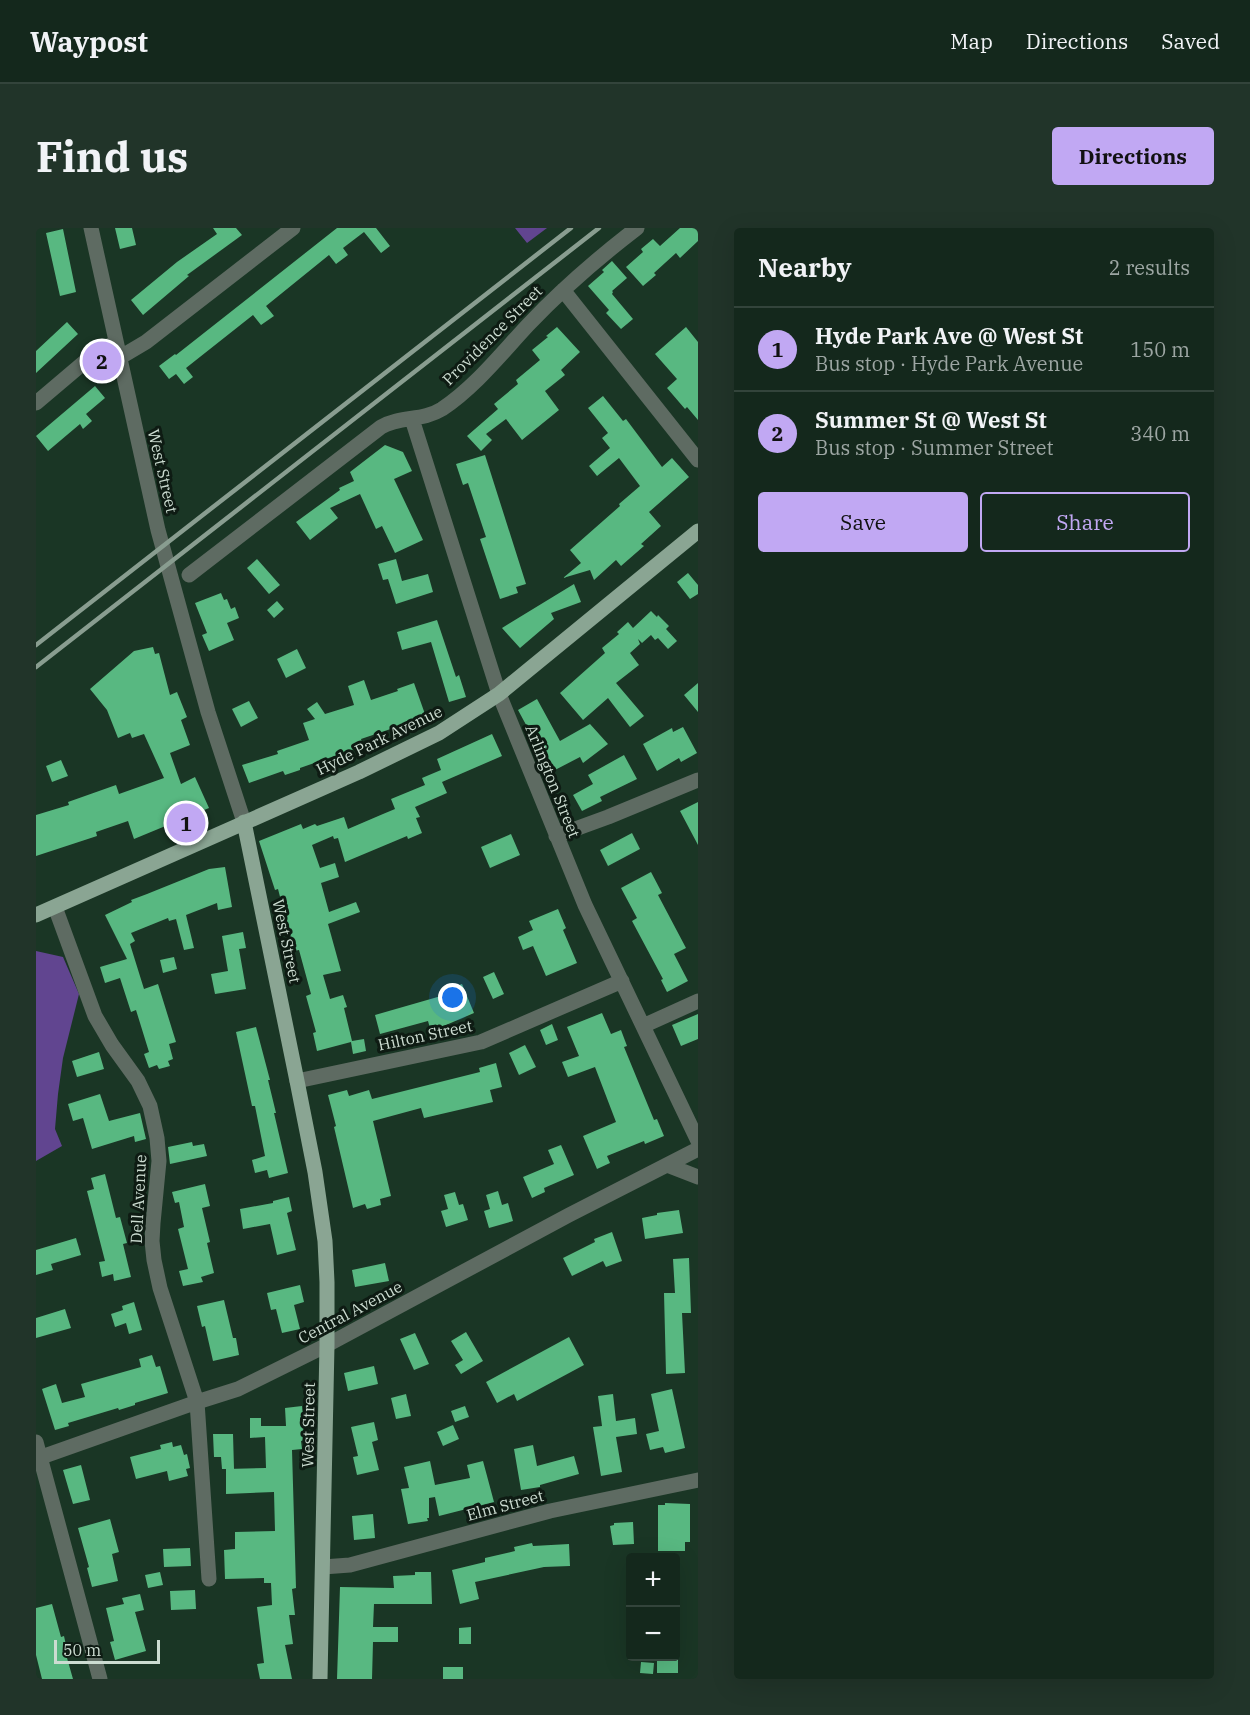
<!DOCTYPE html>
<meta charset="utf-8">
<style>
body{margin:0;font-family:"IBM Plex Serif",serif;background:#213429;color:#f1f3f6}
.controls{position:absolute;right:18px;bottom:18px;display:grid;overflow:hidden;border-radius:6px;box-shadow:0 6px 24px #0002}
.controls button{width:54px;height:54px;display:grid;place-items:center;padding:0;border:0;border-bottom:2px solid #33443b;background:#14281c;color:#f1f3f6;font:30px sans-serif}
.scale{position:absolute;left:18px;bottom:15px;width:106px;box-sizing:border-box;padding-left:6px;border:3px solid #ccdcd1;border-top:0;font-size:16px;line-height:21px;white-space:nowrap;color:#ccdcd1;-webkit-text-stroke:4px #0e1b13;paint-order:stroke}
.you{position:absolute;left:417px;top:770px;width:21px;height:21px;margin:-15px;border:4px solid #fff;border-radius:50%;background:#1a73e8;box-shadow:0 0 0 9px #1a73e833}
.badge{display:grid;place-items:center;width:39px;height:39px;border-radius:50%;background:#c1a8f3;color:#111;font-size:20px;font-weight:700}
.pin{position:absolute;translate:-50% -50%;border:3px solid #fff;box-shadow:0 2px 6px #0006}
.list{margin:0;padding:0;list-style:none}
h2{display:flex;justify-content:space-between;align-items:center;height:78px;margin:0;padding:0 24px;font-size:26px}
h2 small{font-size:20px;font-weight:400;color:#9da6a3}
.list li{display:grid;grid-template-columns:39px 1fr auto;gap:18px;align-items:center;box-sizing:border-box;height:84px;padding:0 24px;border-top:2px solid #33443b}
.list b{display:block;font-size:22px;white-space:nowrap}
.list p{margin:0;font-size:20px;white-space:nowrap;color:#9da6a3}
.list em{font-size:20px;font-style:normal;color:#9da6a3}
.actions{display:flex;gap:12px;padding:18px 24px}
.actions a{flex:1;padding:14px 0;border:2px solid #c1a8f3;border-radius:6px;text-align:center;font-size:21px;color:#c1a8f3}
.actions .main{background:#c1a8f3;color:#111}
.map{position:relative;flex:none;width:662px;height:1451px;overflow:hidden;border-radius:6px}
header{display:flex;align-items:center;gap:36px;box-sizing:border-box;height:84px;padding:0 30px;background:#14281c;border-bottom:2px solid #33443b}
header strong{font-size:28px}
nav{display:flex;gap:33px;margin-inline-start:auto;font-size:21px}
.intro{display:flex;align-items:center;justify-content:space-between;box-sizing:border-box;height:144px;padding:0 36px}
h1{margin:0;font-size:42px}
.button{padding:15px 27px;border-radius:6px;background:#c1a8f3;color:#111;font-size:21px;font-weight:700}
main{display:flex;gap:36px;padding:0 36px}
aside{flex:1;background:#14281c;border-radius:6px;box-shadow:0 6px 24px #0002}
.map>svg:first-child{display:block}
.green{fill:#614590}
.building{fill:#58b881}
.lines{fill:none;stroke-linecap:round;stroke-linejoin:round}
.minor{stroke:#5e6b62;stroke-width:15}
.major{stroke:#8aa593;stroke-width:15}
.rail{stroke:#899d90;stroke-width:4.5}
.labels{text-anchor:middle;stroke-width:6;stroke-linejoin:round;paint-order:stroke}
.street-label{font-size:16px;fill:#ccdcd1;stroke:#0e1b13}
</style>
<header>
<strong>Waypost</strong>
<nav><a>Map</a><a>Directions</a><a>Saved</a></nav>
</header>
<div class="intro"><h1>Find us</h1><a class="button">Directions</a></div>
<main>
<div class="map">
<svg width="662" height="1451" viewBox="0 0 662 1451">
<rect width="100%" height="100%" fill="#1a3625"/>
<path class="green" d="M479,0H511L491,15Z
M0,723L27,729L43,766L27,830L22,866L19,901L26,918L0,933Z"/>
<path class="building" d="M79,0H96L100,17L84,21Z
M177,0H200L206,7L151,47L153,48L107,87L95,72L141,34L181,6Z
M301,0H340L354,18L345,25L328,4L307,20L312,27L300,36L293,27L230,78L238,88L225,97L217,87L150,140L157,149L148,156L140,146L133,151L123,138L139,126L140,127Z
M644,0H662V13L644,30L640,25L618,45L620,47L607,58L590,39L607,24L605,21L617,11L624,18Z
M27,1L40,64L24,68L10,5Z
M576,33L591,50L576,63L577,64L576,66L597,91L585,101L570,85L573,82L552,58L568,44L566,42Z
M31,94L42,106L0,145V123Z
M521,99L544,124L525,142L529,147L509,163L523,182L486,212L470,191L450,206L456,212L445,223L431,208L462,181L458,176L482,156L480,152L504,132L496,122L512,109L510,108Z
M650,99L662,114V192L651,179L649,181L631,160L641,151L619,126Z
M59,158L69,170L50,186L56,193L47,201L44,196L12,223L0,208Z
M567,168L587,193L590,191L626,239L636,230L653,249L613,284L625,298L605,316L608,318L585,338L580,332L558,352L554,342L527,350L545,335L534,322L584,278L583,276L604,258L583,230L561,248L553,238L574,220L566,210L572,205L552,180Z
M349,217L367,224L376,243L358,251L387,312L359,325L346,298L340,301L324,266L294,280L302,290L274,312L260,294L304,262L303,260L318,253L314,244Z
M449,227L490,356L480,359L482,365L464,371L444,311L450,309L432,255L427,257L420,236Z
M221,331L244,357L233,366L211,340Z
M360,331L366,353L392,346L397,364L360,376L352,351L347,352L342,336Z
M652,345L662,357V366L654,371L641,354Z
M538,356L545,374L515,385L518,391L484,420L466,400Z
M185,365L188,372L191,371L195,381L199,379L203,390L191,395L198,412L173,423L166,407L171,405L159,375Z
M241,373L248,381L238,390L231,382Z
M615,383L621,389L622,387L633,398L630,401L641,413L632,421L622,410L619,412L615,407L606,415L602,411L604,416L594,425L603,437L580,455L608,488L594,499L572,470L547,492L524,465L569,425L566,420L583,406L581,404L592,394L597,400Z
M401,392L420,449L423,447L430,469L413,474L395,414L366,422L361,404Z
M117,419L119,426L123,425L134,467L141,464L151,489L145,492L154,517L134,525L145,556L159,549L173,580L98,611L92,593L60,604L61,608L0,628V587L33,577L32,574L80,557L83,566L128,550L108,506L96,510L94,505L82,510L71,482L54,461L98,423Z
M261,421L270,440L250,450L241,431Z
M328,452L335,472L362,463L361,461L378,455L390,489L325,511L327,518L264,540V542L249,547L247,543L213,555L206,537L242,526L241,523L273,512L267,495L279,491L271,481L281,474L289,486L318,477L312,458Z
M662,455V484L648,467Z
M501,471L524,513L554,496L572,516L547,535L544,529L519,542L504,515L501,517L482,482Z
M213,473L222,490L205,499L196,481Z
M647,499L661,525L645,534L643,530L621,543L607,516L636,500L637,504Z
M456,506L466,528L406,554L411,565L379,579L384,589L380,590L386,605L372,611L371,608L309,634L302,610L298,611L297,608L276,617L284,640L299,635L303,649L285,655L293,684L320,674L324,684L292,696L305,743L287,747L294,771L307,767L311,779L308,780L316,813L328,811L330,823L317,826L315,814L281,823L277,805L280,804L270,768L275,766L263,722L258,723L242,661L239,662L223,613L265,596L267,601L279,596L281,598L308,589L312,601L347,586L359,581L355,571L389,557L386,550L405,542L401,531Z
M588,527L601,551L564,569L566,573L546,583L537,567L557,556L552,547Z
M25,532L32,548L16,554L10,538Z
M662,574V617L644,583Z
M596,605L604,621L572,638L564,622Z
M475,606L484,627L454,640L445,619Z
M189,639L196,679L182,682L181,675L150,687L158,720L148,722L140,691L133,693L132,690L95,705L99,713L94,716L108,761L122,756L140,814L133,816L137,831L132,833L134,838L123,841L121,837L113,840L108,826L113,824L100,782L95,784L84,750L69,755L64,739L91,731L69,687L96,674L95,672L111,666L173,641Z
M615,644L626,665L622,667L650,720L638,726L652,753L631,764L625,752L627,751L596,693L601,690L585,660Z
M522,681L530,700L527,702L541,735L510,748L497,718L487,722L482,709L497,702L493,693Z
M207,704L210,720L203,721L210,761L179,766L175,746L192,743L186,708Z
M138,729L141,741L127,745L124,732Z
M458,744L468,766L457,771L447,749Z
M426,756L438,785L410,797L411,800L395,804L392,793L344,806L339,787L412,766L410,762Z
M566,785L575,806L585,802L591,818L588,819L604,858L618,892L621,891L628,908L609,916L608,913L571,928L574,935L561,941L547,908L580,894L559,839L532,849L526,834L543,828L531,799Z
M662,786V811L645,818L636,797Z
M516,796L522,812L510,817L504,802Z
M220,799L234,852H232L240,885H238L252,945L233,950L231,942L219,945L216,932L229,928L219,878H216L200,804Z
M489,817L500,839L483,847L473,825Z
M63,824L68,841L41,849L36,833Z
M460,835L466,859L454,862L457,874L388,890L385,880L337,893L355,968L344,971L345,977L331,981L329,976L317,980L298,899L300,898L292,867L311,862L313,868L333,862L336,871L444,844L443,840Z
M64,866L73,893L104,885L110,911L99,914L98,908L56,921L47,890L37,893L32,876Z
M156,914L157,918L168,916L171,928L134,936L132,919Z
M525,917L538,947L508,960L509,964L496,970L487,949L518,936L512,922Z
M69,946L80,990L84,989L91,1015L87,1016L95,1049L78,1053L77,1046L66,1049L63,1034L69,1033L51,963L58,961L55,950Z
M169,956L174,978L166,980L174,1014L171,1015L178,1045L165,1049L167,1054L147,1058L143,1043L152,1041L142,1001L148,999L143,974L139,975L136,964Z
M462,963L466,977L472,975L477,993L453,1000L448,983L454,981L450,967Z
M419,964L423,977L427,976L432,992L410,999L405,983L412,981L408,967Z
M253,969L256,983L251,985L260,1022L241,1027L234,996L207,1001L204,981L237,975V973Z
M643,982L647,1005L609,1011L606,990L621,987V985Z
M576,1004L586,1033L570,1039L567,1033L536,1048L527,1030L559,1014L558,1011Z
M40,1010L45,1027L15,1036L17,1042L0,1047V1022Z
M653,1030L655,1085H646L649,1145L630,1146L628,1065H639L637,1031Z
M349,1035L353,1053L319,1059L316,1042Z
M264,1057L268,1074L258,1077L264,1101L246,1105L240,1081L235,1082L231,1065Z
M188,1072L197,1110H200L203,1127L177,1133L169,1098L166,1099L161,1078Z
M98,1074L106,1102L93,1106L90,1095L79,1099L75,1086L87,1082L86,1078Z
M29,1081L35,1100L0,1110V1090Z
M430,1104L447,1133L425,1146L419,1137L427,1132L415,1113Z
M379,1105L393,1136L378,1142L364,1111Z
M533,1109L548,1137L481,1173L478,1166L461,1175L450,1154Z
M116,1127L120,1139L124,1138L132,1165L99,1175V1177L83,1182L82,1180L32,1195L33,1198L19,1202L6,1161L20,1156L26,1175L49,1169L45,1156L105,1139L103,1131Z
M338,1138L342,1156L312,1163L308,1145Z
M636,1161L649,1220L629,1225L627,1219L614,1222L610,1206L623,1203L615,1166Z
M370,1166L375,1188L360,1191L355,1170Z
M577,1166L580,1193L599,1190L601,1206L580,1209L586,1244L565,1248L557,1199L566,1198L562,1168Z
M266,1178L269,1212L265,1213L266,1221L256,1222L260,1360L256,1361L259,1387H253L257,1416L249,1417L256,1451H224L221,1436L228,1435L221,1379L236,1377L235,1355H228V1350L189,1351L188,1322L199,1321V1304L239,1303L238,1264L190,1266V1241L230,1240L229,1209L214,1210V1190H225V1198H250L249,1180Z
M429,1178L433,1189L419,1194L415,1183Z
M338,1194L342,1212L336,1214L343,1242L321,1247L317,1229L322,1228L315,1199Z
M417,1197L423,1211L407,1218L401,1204Z
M177,1206H197L198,1241H186L185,1229H178Z
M136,1214L137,1219L145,1217L148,1227L151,1226L154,1240L150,1241L152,1248L133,1253L131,1243L100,1251L94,1229L125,1221L124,1217Z
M497,1217L501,1238L538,1228L543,1246L504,1257V1259L485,1262L478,1221Z
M394,1233L399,1257L434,1250L431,1237L447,1233L458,1274L403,1288L399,1269L393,1270V1290H391L392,1293L372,1296L365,1261L373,1260L368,1239Z
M45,1237L54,1272L37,1276L27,1242Z
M629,1275L654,1276V1314H649V1323H622V1277H629Z
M337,1286L339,1310L318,1312L316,1288Z
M74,1291L83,1324L76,1326L82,1353L56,1359L51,1340L53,1339L42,1300Z
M597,1294L598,1316L577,1317L574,1298L578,1297V1295Z
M496,1315L497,1318L533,1316L534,1338L508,1339L439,1354L443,1371L424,1376L416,1342L449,1334V1330L479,1323L478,1319Z
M154,1320L155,1338L128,1339L127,1321Z
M124,1344L127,1357L112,1360L109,1347Z
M379,1344H395L396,1376H338L337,1399H362V1414H337L336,1451H301L304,1359L358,1360L357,1348L379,1347Z
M159,1362L160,1381L135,1382L134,1363Z
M104,1366L108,1382L99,1384L110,1423L79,1432L74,1414L78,1413L70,1380L88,1376L86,1370Z
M16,1376L25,1409L28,1408L31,1422L29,1423L37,1451H6L0,1427V1380Z
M435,1399V1416H423V1400Z
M621,1428H642V1445H621Z
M605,1434L618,1435L617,1446L604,1445Z
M407,1439H427V1451H407Z"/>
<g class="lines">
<path class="minor" d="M55,0L122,302L172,484L208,594
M527,62L662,232
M83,130L110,114L257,0
M0,175L52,131L79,114
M376,191L463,466L549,677L662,913
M153,347L345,199C364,188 387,193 406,181C439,159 465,126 492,97C526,61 562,30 601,0
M520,608L572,589L662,552
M19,679L59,788L76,817L102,853L114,878L121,910L123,933L117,995L116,1013L118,1032L124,1060L161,1174L173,1351
M607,798L662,773
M261,853L445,814L586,753
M631,937L662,949
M0,1214L64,1451
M0,1231L161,1174L202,1161L291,1117L533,987L662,921
M287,1339L314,1337L514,1283L662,1252"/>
<path class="major" d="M208,594L261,853L279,944L289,1013L291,1054V1117L284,1451
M0,687L323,544L403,505L463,466L662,303"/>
<path class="rail" d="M0,417L535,0
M0,439L563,0"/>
</g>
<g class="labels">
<g class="street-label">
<text transform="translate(456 107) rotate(-45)" y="6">Providence Street</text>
<text transform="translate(127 243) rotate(77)" y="6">West Street</text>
<text transform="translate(343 512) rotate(-26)" y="6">Hyde Park Avenue</text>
<text transform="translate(517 553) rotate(68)" y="6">Arlington Street</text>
<text transform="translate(251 713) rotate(78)" y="6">West Street</text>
<text transform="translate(389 807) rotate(-12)" y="6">Hilton Street</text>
<text transform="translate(102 971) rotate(-87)" y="6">Dell Avenue</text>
<text transform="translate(314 1084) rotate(-28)" y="6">Central Avenue</text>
<text transform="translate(272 1197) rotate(-89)" y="6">West Street</text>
<text transform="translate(469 1277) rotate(-15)" y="6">Elm Street</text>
</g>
</g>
</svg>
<div class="controls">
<button>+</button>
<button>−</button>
</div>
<div class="scale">50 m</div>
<div class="you"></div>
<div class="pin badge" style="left:150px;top:595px">1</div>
<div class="pin badge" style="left:66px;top:133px">2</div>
</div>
<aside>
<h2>Nearby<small>2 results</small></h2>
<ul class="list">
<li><span class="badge">1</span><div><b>Hyde Park Ave @ West St</b><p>Bus stop · Hyde Park Avenue</p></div><em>150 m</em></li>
<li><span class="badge">2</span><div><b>Summer St @ West St</b><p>Bus stop · Summer Street</p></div><em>340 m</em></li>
</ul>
<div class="actions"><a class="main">Save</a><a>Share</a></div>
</aside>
</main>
